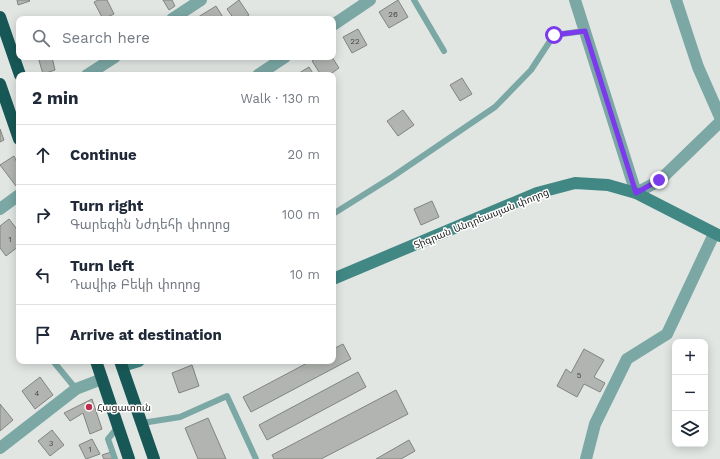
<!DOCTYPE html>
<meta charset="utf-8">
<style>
body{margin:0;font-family:"Work Sans","Noto Sans Armenian",sans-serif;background:#f6f6f7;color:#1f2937}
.controls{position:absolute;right:12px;bottom:12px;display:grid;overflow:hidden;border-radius:8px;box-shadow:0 2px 10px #0003}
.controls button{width:36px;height:36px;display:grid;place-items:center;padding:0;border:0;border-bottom:1px solid #e0e1e3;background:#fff;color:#1f2937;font:20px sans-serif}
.stop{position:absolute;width:12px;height:12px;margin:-9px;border:3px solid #7c3aed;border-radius:50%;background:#fff}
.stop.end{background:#7c3aed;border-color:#fff;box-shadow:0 1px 4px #0008}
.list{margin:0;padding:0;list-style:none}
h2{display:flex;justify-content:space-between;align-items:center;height:52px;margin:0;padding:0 16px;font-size:17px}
h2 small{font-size:13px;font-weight:400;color:#747a83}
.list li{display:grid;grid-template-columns:26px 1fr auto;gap:12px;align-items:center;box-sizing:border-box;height:60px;padding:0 16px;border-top:1px solid #e0e1e3}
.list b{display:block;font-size:15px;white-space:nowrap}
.list p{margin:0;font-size:13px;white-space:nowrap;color:#747a83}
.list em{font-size:13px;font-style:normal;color:#747a83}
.icon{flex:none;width:22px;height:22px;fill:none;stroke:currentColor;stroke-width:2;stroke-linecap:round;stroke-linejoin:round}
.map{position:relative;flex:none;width:720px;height:459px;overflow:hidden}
.search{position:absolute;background:#fff;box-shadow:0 2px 10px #0003;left:16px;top:16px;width:320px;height:44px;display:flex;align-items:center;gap:10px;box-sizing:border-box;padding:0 14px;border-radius:8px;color:#747a83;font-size:15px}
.panel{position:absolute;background:#fff;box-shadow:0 2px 10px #0003;left:16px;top:72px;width:320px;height:292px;border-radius:8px}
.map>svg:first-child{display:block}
.building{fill:#b1b4b0;stroke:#828480}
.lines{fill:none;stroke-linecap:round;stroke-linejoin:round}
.lane{stroke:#7ba7a4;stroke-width:6}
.street{stroke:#7ba7a4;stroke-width:12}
.secondary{stroke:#418885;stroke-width:12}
.highway{stroke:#175856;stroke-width:12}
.route{stroke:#7c3aed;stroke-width:5}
.poi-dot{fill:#be2e4f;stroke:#fff;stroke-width:1.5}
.labels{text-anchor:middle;stroke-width:3;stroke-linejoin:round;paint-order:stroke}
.number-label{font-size:8px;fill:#464846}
.street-label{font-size:10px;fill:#222423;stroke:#fff}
.poi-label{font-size:10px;fill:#222423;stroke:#fff;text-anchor:start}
</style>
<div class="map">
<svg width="720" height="459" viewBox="0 0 720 459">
<rect width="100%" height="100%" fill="#e1e6e3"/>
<path class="building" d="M17,0H29L30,1L18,5Z
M98,0H107L114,14L103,19L94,2Z
M163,0H172L175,6L169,10Z
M239,0L249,15L243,19H234L227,9Z
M398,0L408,17L389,28L379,12Z
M216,6L224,19H195Z
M358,29L367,45L352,53L343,37Z
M38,57H52L55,70L43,74Z
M319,57H332L339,68L329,75H321L312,61Z
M309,67L314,75H296Z
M462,78L472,94L460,101L450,85Z
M403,110L414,125L398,136L387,121Z
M0,129L4,140L0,142Z
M14,156L19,167V184L16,186L0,165Z
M432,201L439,217L421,225L414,209Z
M9,219L19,232V246L6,256L0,248V226Z
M343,344L351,359L251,412L243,397L311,361H333V349Z
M584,349L604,360L594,377L605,383L600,392L584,384L577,397L557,386L566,369L571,373Z
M192,365L199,386L179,393L172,373Z
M358,372L366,387L267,440L259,425Z
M40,377L53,395L35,409L22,391Z
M396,390L408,414L321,459H274L272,455Z
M92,399L102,429L90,434L83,413L70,421L64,413Z
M0,404L13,420L0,431Z
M208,418L226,459H198L185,428Z
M52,430L64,445L50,456L38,441Z
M92,439L100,454L86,459L79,445Z
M409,440L415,451L401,459H376Z
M114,451L117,459H104L102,455Z"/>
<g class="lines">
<path class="lane" d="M414,0L444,51
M333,214L392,177L495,107L531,70L554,35L585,31
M53,361L76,389
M142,423L180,417L227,396L256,459
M115,459L108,439L118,427"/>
<path class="street" d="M575,0L636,193L659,181L720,122
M676,0L698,67L720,117
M172,19L201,0
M333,25L370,0
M87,75L115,57
M258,75L285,57
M0,209L19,195
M0,448L76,389L102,379
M586,459L595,424L627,359L667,334L714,234"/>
<path class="secondary" d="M333,279L537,193L575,183L608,185L636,193L720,236
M122,366L139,361"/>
<path class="highway" d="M0,17L20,75
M0,84L19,139
M96,361L129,459
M120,361L154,459"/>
</g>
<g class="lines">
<path class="route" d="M554,35L585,31L636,193L659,180"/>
</g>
<circle class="poi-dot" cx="89" cy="407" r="4"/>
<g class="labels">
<g class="number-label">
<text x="393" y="17">26</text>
<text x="355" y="44">22</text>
<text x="10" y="242">1</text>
<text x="579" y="378">5</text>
<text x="37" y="396">4</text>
<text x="51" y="446">3</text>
<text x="90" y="452">1</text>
</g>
<g class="street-label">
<text transform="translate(481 218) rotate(-22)" y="4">Տիգրան Անդրեասյան փողոց</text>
</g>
<g class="poi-label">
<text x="97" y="411">Հացատուն</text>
</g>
</g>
</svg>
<div class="controls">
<button>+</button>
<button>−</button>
<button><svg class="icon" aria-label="layers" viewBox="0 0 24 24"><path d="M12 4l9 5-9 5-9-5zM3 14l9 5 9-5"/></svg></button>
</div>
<div class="stop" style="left:554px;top:35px"></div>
<div class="stop end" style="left:659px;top:180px"></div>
<div class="search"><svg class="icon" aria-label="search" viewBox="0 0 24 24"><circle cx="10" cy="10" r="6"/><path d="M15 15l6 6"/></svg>Search here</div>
<section class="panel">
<h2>2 min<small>Walk · 130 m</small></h2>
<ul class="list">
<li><svg class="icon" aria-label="ahead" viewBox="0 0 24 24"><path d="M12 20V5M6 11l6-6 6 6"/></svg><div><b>Continue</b></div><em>20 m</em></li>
<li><svg class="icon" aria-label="right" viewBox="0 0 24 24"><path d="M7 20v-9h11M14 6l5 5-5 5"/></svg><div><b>Turn right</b><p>Գարեգին Նժդեհի փողոց</p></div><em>100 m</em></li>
<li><svg class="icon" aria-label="left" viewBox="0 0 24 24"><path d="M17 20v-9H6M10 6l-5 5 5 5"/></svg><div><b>Turn left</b><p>Դավիթ Բեկի փողոց</p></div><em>10 m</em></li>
<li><svg class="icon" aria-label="arrive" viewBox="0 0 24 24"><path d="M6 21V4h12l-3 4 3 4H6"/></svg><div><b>Arrive at destination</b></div></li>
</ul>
</section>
</div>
